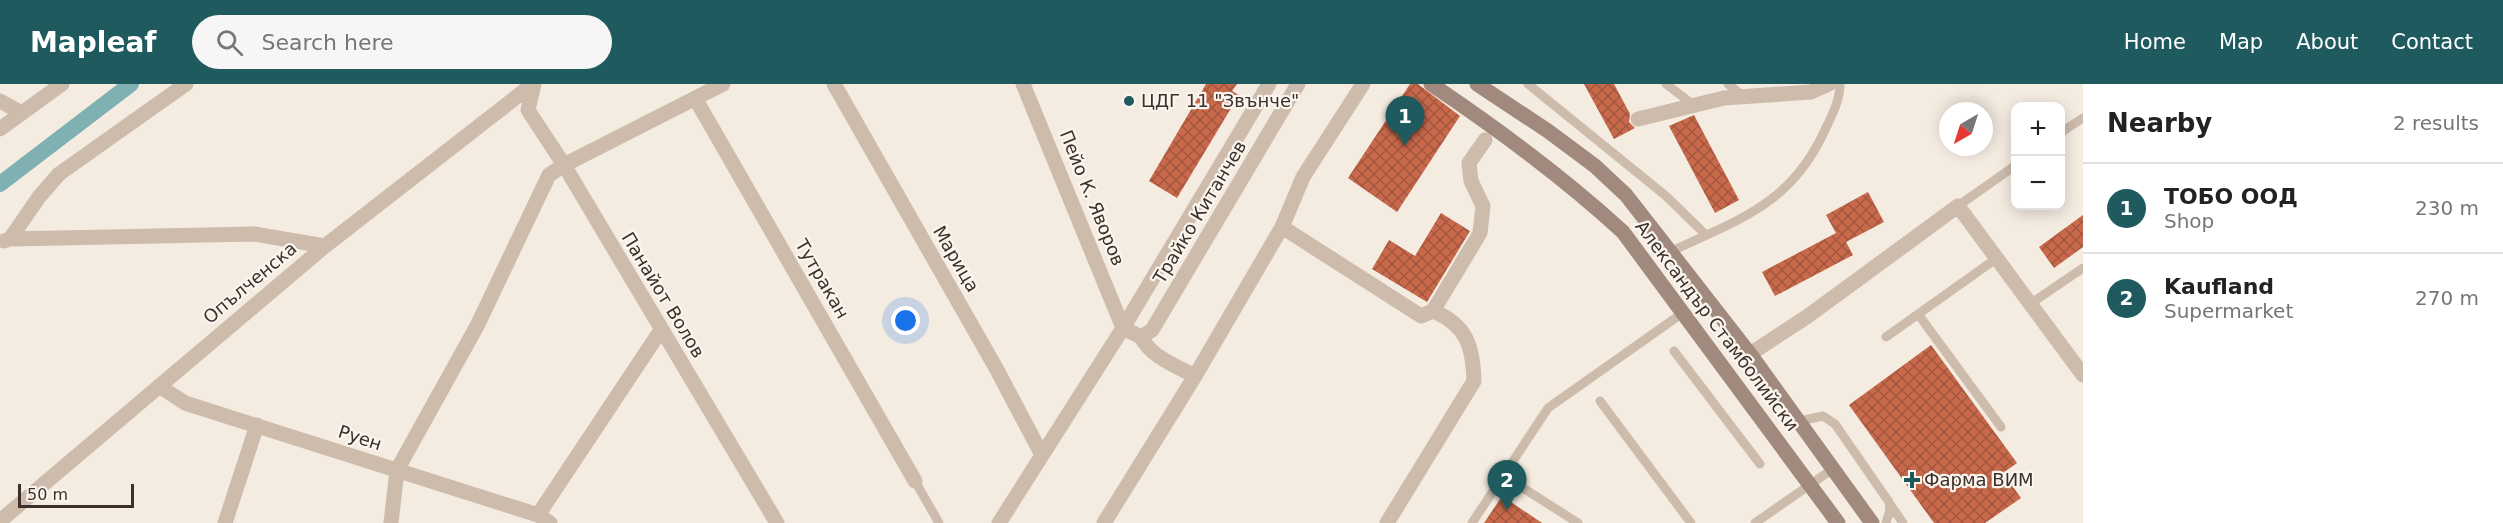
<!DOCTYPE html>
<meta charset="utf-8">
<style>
body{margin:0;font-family:"DejaVu Sans",sans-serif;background:#f6f6f6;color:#222}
.controls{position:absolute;right:18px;top:18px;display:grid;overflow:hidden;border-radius:12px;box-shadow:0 3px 15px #0003}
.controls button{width:54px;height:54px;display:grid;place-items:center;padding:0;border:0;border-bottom:2px solid #e0e0e0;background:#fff;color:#222;font:30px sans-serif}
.compass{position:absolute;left:1939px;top:18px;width:54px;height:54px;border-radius:50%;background:#fff;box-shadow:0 3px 15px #0003;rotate:219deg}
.scale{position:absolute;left:18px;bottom:15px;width:116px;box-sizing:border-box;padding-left:6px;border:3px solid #3b302b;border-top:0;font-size:16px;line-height:21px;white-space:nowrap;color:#3b302b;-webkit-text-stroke:4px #fbf5ee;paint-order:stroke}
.you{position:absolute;left:906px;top:237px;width:21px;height:21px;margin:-15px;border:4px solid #fff;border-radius:50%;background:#1a73e8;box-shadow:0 0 0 9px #1a73e833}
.badge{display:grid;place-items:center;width:39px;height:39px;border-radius:50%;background:#1f5a5e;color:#fff;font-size:20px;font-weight:700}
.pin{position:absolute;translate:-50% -50px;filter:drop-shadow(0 2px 3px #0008)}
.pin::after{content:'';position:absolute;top:32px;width:21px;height:18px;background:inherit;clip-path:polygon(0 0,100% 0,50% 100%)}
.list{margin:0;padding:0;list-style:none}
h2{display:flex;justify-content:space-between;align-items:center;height:78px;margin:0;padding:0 24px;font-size:26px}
h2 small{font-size:20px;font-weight:400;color:#767676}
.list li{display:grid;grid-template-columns:39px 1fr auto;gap:18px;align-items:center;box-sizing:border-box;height:90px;padding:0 24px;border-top:2px solid #e0e0e0}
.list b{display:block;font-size:22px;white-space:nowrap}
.list p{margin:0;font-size:20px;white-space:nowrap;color:#767676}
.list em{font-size:20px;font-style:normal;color:#767676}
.icon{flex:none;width:33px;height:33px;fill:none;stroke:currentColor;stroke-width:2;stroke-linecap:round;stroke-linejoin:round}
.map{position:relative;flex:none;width:2083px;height:439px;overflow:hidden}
header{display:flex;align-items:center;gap:36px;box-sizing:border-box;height:84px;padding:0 30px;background:#1f5a5e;color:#fff}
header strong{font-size:28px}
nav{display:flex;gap:33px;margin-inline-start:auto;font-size:21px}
.search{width:420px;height:54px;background:#f6f6f6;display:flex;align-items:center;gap:15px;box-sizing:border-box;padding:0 21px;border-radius:33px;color:#767676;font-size:22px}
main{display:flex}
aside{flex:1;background:#fff}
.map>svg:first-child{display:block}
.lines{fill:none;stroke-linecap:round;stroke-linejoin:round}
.canal{stroke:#7fb0b2;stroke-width:16}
.building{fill:url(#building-cross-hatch)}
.service{stroke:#cdbbac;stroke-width:9}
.minor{stroke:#cdbbac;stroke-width:15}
.tertiary{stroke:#cdbbac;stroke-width:15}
.secondary{stroke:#a18a7d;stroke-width:15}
.poi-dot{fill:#1f5a5e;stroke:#fbf5ee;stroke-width:2}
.labels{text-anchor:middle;stroke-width:4.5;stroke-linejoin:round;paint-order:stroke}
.poi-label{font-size:18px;fill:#3b302b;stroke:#fbf5ee;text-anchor:start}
.street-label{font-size:18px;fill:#3b302b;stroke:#fbf5ee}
</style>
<header>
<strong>Mapleaf</strong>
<div class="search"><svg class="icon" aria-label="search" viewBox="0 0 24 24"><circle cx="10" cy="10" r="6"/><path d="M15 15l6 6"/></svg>Search here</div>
<nav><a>Home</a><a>Map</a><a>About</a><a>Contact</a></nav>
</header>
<main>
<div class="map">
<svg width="2083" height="439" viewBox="0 0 2083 439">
<defs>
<pattern id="building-cross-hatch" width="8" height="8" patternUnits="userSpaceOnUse" patternTransform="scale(1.5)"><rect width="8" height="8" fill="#c8694b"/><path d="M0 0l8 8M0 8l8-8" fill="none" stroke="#a4573f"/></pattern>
</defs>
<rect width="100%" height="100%" fill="#f4ebe1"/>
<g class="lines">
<path class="canal" d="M0,100L131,0"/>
</g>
<path class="building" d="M1206,0H1237L1232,7L1239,11L1177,114L1149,97Z
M1410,0H1418L1460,32L1397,128L1348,94Z
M1584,0H1614L1630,30L1629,38L1635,44L1614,55Z
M1694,31L1739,116L1715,129L1669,42Z
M1868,108L1884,138L1846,158L1853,171L1775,212L1762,188L1836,149L1826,131Z
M1441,129L1470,147L1427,218L1372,185L1389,156L1415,172Z
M2083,131V163L2054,184L2039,163Z
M1931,261L2017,379L2003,389L2021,414L1985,439H1934L1849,321Z
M1502,412L1542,439H1484Z"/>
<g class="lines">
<path class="service" d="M1528,0L1666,112L1706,151
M1666,0L1695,22
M1728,0L1743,12
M2060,49L2083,34
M1958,122L2016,81
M1672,167C1739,135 1790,121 1824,48C1831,33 1840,17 1840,0
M2030,220L2083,184
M1918,230L2001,343
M1886,253L1997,174
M1674,267L1760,380
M1600,317L1691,439
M1799,337L1823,332L1835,340L1889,418L1890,426L1886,439
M915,397L939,439
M1520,402L1578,439
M1890,420L1903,439
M1472,439L1548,324L1684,228
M1755,439L1834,384"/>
<path class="minor" d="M534,0L528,26L564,81L777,439
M834,0L996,284L1042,371
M1023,0L1123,244
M695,14L915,397
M0,17L22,29
M1638,35L1724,14L1811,8L1829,0
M1282,143L1421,232L1433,227
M10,155L254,150L325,162
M4,157L10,155L39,113L59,90L186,0
M1123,244L1141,253L1152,246L1298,0
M1141,253C1151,273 1176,282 1195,292
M1750,270L1808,232L1958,122L2083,291
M159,302L185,319L538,431L550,439
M538,431L661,246
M0,437L325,162L533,0
M225,439L257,341
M391,439L397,386L477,242L549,91L564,81L723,0
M999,439L1123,244L1269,0
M1104,439L1195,292L1282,143L1303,93L1363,0
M1387,439L1474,297C1473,263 1467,241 1433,227L1480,149L1483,122L1471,97L1469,79L1485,56"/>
<path class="tertiary" d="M0,45L62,0"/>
<path class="secondary" d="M1431,0C1498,45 1563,93 1623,148L1838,439
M1477,0L1548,47L1595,82L1626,111L1750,270L1872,439"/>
</g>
<g class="poi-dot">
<circle cx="1129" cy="17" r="6"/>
<path d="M1909 387h6v6h6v6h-6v6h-6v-6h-6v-6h6z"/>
</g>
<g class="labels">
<g class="poi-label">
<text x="1141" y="23">ЦДГ 11 "Звънче"</text>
<text x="1924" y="402">Фарма ВИМ</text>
</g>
<g class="street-label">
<text transform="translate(1092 114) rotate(68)" y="6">Пейо К. Яворов</text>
<text transform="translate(1200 128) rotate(-59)" y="6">Трайко Китанчев</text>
<text transform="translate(956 175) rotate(60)" y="6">Марица</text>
<text transform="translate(822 195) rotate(60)" y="6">Тутракан</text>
<text transform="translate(250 199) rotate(-40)" y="6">Опълченска</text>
<text transform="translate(663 211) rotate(59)" y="6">Панайот Волов</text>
<text transform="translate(1717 242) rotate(53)" y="6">Александър Стамболийски</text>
<text transform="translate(360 354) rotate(18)" y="6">Руен</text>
</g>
</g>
</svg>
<div class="controls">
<button>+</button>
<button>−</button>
</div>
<svg class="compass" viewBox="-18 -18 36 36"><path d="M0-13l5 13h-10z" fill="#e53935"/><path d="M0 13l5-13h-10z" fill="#767676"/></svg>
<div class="scale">50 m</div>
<div class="you"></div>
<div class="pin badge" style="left:1405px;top:62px">1</div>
<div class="pin badge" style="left:1507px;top:426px">2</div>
</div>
<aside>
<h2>Nearby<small>2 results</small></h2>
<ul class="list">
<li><span class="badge">1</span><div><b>ТОБО ООД</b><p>Shop</p></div><em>230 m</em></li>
<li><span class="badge">2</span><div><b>Kaufland</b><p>Supermarket</p></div><em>270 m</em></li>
</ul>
</aside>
</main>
